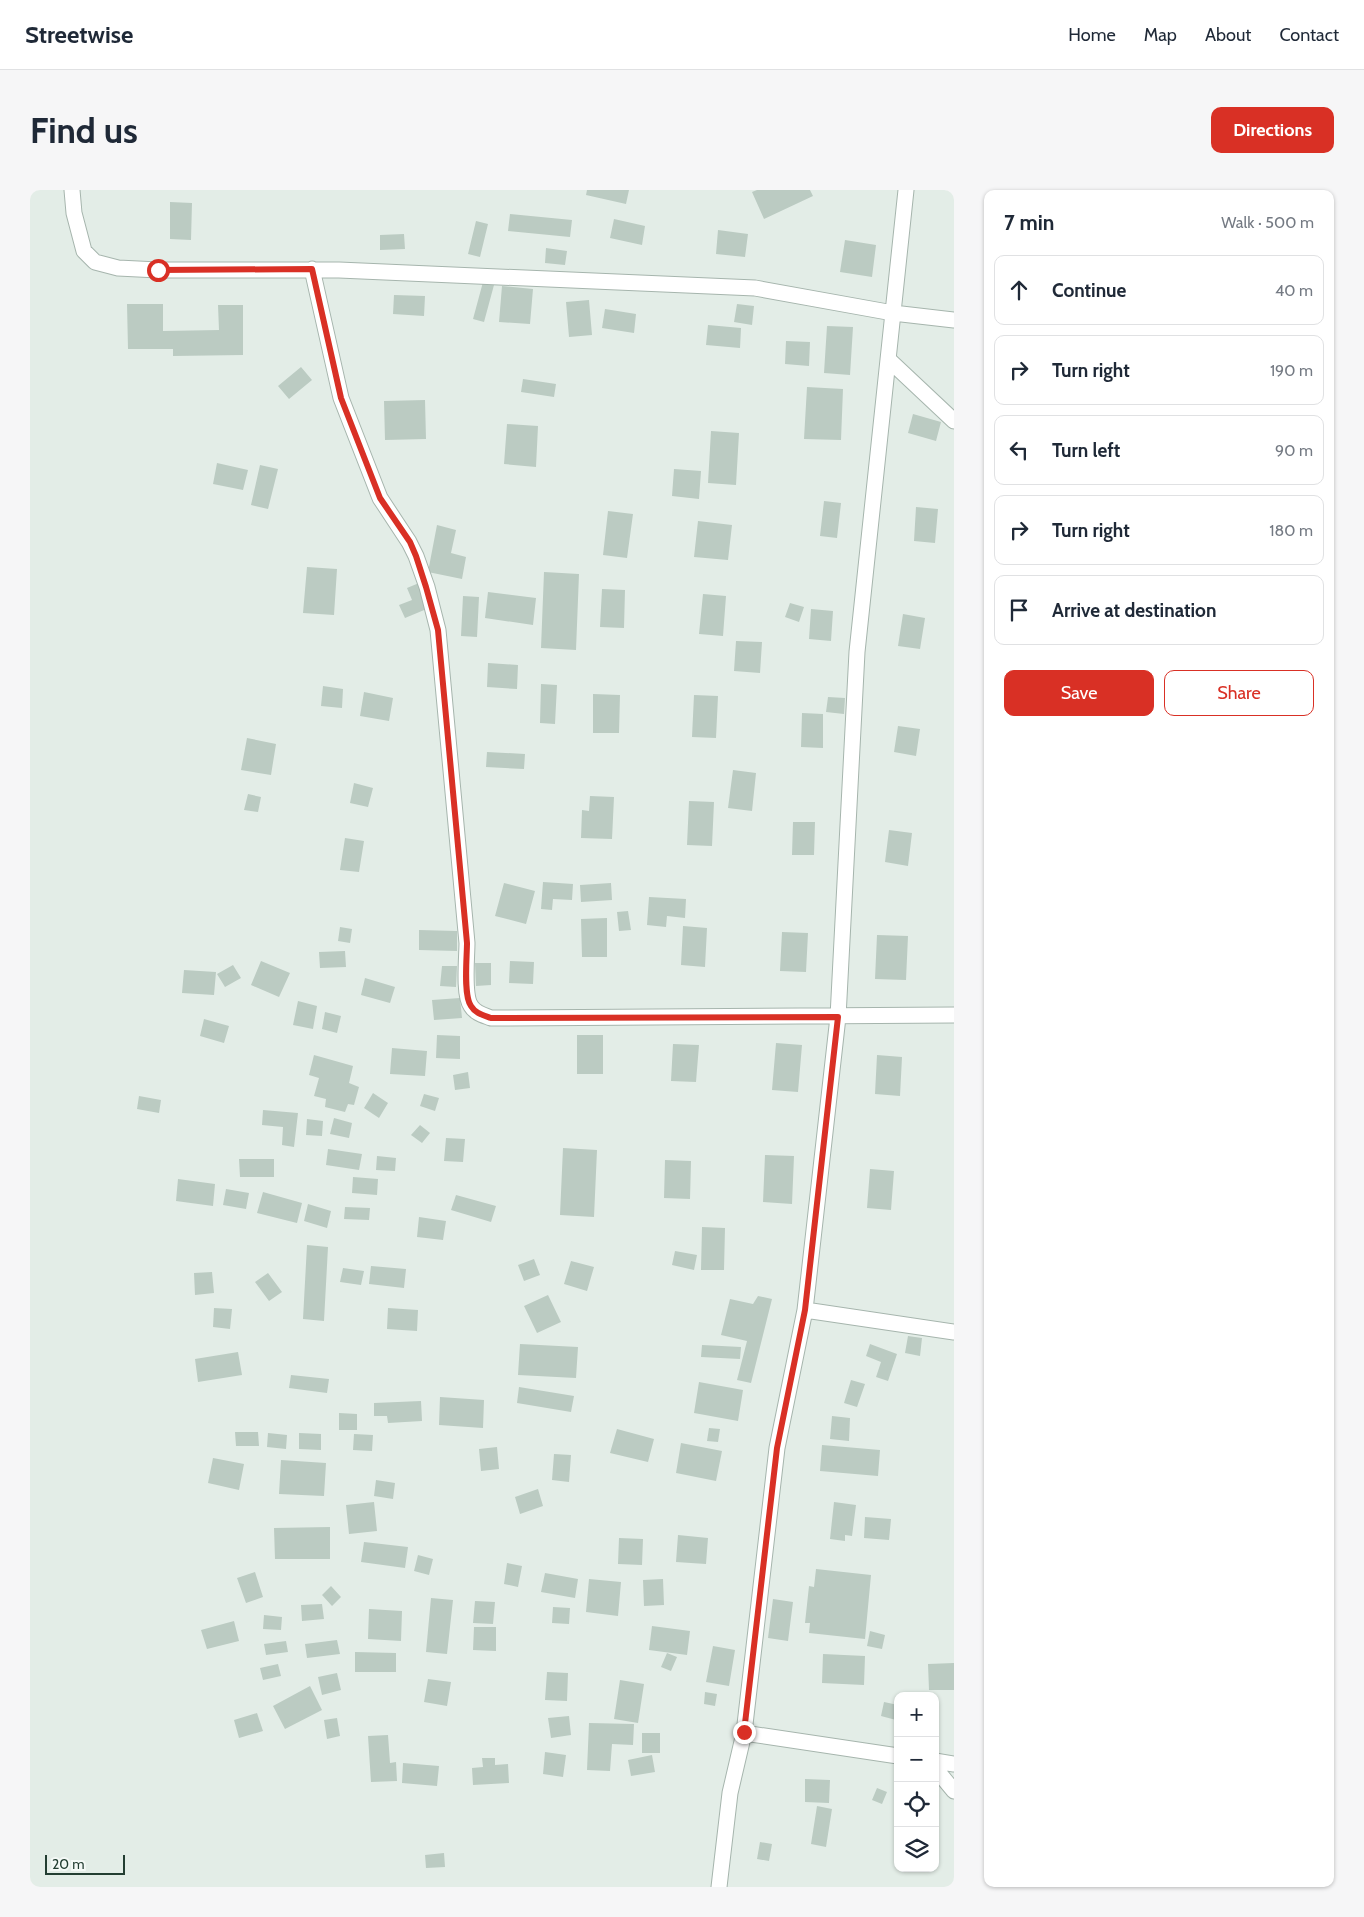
<!DOCTYPE html>
<meta charset="utf-8">
<style>
body{margin:0;font-family:Cabin,sans-serif;background:#f6f6f7;color:#1f2937}
.controls{position:absolute;right:15px;bottom:15px;display:grid;overflow:hidden;border-radius:10px;box-shadow:0 1px 4px #0004}
.controls button{width:45px;height:45px;display:grid;place-items:center;padding:0;border:0;border-bottom:1px solid #e0e1e3;background:#fff;color:#1f2937;font:25px sans-serif}
.scale{position:absolute;left:15px;bottom:12px;width:80px;box-sizing:border-box;padding-left:5px;border:2px solid #233e32;border-top:0;font-size:14px;line-height:18px;white-space:nowrap;color:#233e32;-webkit-text-stroke:4px #f4f9f6;paint-order:stroke}
.stop{position:absolute;width:15px;height:15px;margin:-11px;border:4px solid #d93025;border-radius:50%;background:#fff}
.stop.end{background:#d93025;border-color:#fff;box-shadow:0 1px 5px #0008}
.list{margin:0;padding:0;list-style:none}
h2{display:flex;justify-content:space-between;align-items:center;height:65px;margin:0;padding:0 20px;font-size:21px}
h2 small{font-size:16px;font-weight:400;color:#747a83}
.list li{display:grid;grid-template-columns:32px 1fr auto;gap:15px;align-items:center;box-sizing:border-box;height:70px;margin:0 10px 10px;padding:0 10px;border:1px solid #e0e1e3;border-radius:10px}
.list b{display:block;font-size:19px;white-space:nowrap}
.list em{font-size:16px;font-style:normal;color:#747a83}
.actions{display:flex;gap:10px;padding:15px 20px}
.actions a{flex:1;padding:11px 0;border:1px solid #d93025;border-radius:10px;text-align:center;font-size:18px;color:#d93025}
.actions .main{background:#d93025;color:#fff}
.icon{flex:none;width:28px;height:28px;fill:none;stroke:currentColor;stroke-width:2;stroke-linecap:round;stroke-linejoin:round}
.map{position:relative;flex:none;width:924px;height:1697px;overflow:hidden;border-radius:10px}
header{display:flex;align-items:center;gap:30px;box-sizing:border-box;height:70px;padding:0 25px;background:#fff;border-bottom:1px solid #e0e1e3}
header strong{font-size:24px}
nav{display:flex;gap:28px;margin-inline-start:auto;font-size:18px}
.intro{display:flex;align-items:center;justify-content:space-between;box-sizing:border-box;height:120px;padding:0 30px}
h1{margin:0;font-size:35px}
.button{padding:12px 22px;border-radius:10px;background:#d93025;color:#fff;font-size:18px;font-weight:700}
main{display:flex;gap:30px;padding:0 30px}
aside{flex:1;background:#fff;border-radius:10px;box-shadow:0 1px 4px #0004}
.map>svg:first-child{display:block}
.building{fill:#bbcbc2}
.lines{fill:none;stroke-linecap:round;stroke-linejoin:round}
.minor-casing{stroke:#a6b5ad;stroke-width:17}
.minor{stroke:#fff;stroke-width:15}
.route{stroke:#d93025;stroke-width:6}
</style>
<header>
<strong>Streetwise</strong>
<nav><a>Home</a><a>Map</a><a>About</a><a>Contact</a></nav>
</header>
<div class="intro"><h1>Find us</h1><a class="button">Directions</a></div>
<main>
<div class="map">
<svg width="924" height="1697" viewBox="0 0 924 1697">
<rect width="100%" height="100%" fill="#e3ede7"/>
<path class="building" d="M557,0H599L596,14L556,5Z
M727,0H780L783,6L734,29L722,2Z
M140,12L162,13L161,50L140,49Z
M480,24L542,30L540,47L478,41Z
M584,29L615,36L612,55L580,48Z
M446,31L458,34L450,67L438,64Z
M688,40L718,44L715,67L686,64Z
M374,44L375,59L350,60V45Z
M815,50L846,55L842,87L810,82Z
M516,58L537,61L535,75L515,73Z
M453,92L464,95L454,132L443,129Z
M472,96L503,99L500,134L469,132Z
M364,105L395,106L394,126L363,124Z
M559,110L562,145L539,147L536,112Z
M97,114H133V141L189,140L188,115H213V165L143,166V159H98Z
M707,114L724,116L722,135L704,132Z
M575,119L606,124L604,143L572,138Z
M678,135L711,138L710,158L676,155Z
M797,136L823,137L820,185L794,183Z
M756,151L780,152L779,176L755,174Z
M271,177L282,190L259,209L248,196Z
M493,189L526,194L524,207L491,202Z
M777,197L813,199L811,250L774,249Z
M395,210L396,249L355,250L354,211Z
M883,224L911,232L906,251L878,243Z
M477,234L508,236L506,277L474,274Z
M681,241L709,243L706,295L678,293Z
M187,273L218,280L213,300L183,294Z
M230,275L248,279L238,319L221,315Z
M644,279L671,281L669,309L642,306Z
M794,311L811,313L807,348L790,346Z
M886,317L908,319L905,353L884,351Z
M578,321L603,324L597,368L573,365Z
M668,331L702,335L698,370L664,367Z
M407,335L426,340L421,363L436,367L432,389L398,382Z
M277,377L307,379L304,425L273,423Z
M514,382L549,384L546,460L511,458Z
M389,393L399,418L375,428L369,415L382,410L377,398Z
M572,399L595,400L594,438L570,437Z
M458,402L506,408L503,435L455,428Z
M673,404L696,406L693,446L669,444Z
M433,406L449,407L447,447L431,446Z
M760,413L774,417L769,432L755,427Z
M781,419L803,421L801,451L779,449Z
M873,424L895,428L890,459L868,456Z
M706,451L732,452L730,483L704,481Z
M458,473L488,475L487,499L457,497Z
M511,494L527,495L525,534L510,533Z
M293,496L313,499L312,518L291,516Z
M334,502L363,508L359,531L330,526Z
M563,504L590,505L589,543H563Z
M664,505L688,506L686,548L662,547Z
M798,507L815,508L814,524L796,522Z
M772,523L793,524V558L771,557Z
M868,536L890,539L886,566L864,562Z
M217,548L246,554L241,585L211,580Z
M457,562L495,564L494,579L456,577Z
M703,580L726,583L722,621L698,618Z
M324,593L343,598L338,617L320,613Z
M218,604L231,607L228,622L214,620Z
M560,606L584,607L582,649L551,648L552,620L559,621Z
M659,611L684,612L682,656L657,655Z
M763,632H785L784,665H762Z
M859,640L882,643L878,676L855,672Z
M315,648L334,651L329,682L310,680Z
M513,692L543,694L542,710L523,709L522,720L511,719Z
M474,693L505,701L496,734L465,726Z
M581,693L582,710L551,712L550,695Z
M619,707L656,709L655,728L637,726L636,737L617,735Z
M598,721L601,740L589,741L587,722Z
M577,728V767H552L551,729Z
M653,736L677,738L675,777L651,775Z
M310,737L322,739L320,753L308,751Z
M389,740L427,741V761L389,760Z
M752,742L778,743L776,782L750,781Z
M847,745L878,746L876,790L845,789Z
M315,761L316,777L290,778L289,762Z
M231,771L260,783L249,807L221,795Z
M480,771L504,772L503,794L479,793Z
M445,773H461V795L446,796Z
M203,775L211,788L195,797L187,784Z
M412,776H427L426,797L410,796Z
M154,780L186,782L184,805L152,803Z
M335,788L365,797L360,813L331,805Z
M430,808L432,828L404,830L402,810Z
M268,811L287,816L283,839L263,835Z
M295,822L311,826L307,843L292,839Z
M174,829L199,836L194,853L170,846Z
M407,845L430,846V869L406,868Z
M547,845H573V884H547Z
M746,853L772,855L768,902L742,900Z
M643,854L669,855L666,892L641,891Z
M362,858L397,861L395,886L360,884Z
M284,865L323,876L319,893L329,897L324,915L318,914L315,922L295,917L296,909L284,906L289,888L279,885Z
M847,865L872,867L870,906L845,904Z
M438,882L440,898L425,900L423,885Z
M343,903L358,913L349,928L334,918Z
M394,904L409,908L405,921L390,916Z
M109,906L131,910L129,923L107,919Z
M233,920L268,923L264,957L252,955L253,937L232,935Z
M304,928L322,933L319,948L300,944Z
M277,929L293,931L292,946L276,945Z
M390,935L400,943L392,953L381,945Z
M416,948L435,949L433,972L414,971Z
M533,958L567,960L564,1027L530,1025Z
M298,959L332,964L329,980L296,975Z
M735,965L764,966L762,1014L733,1012Z
M347,966L366,968L365,981L346,980Z
M209,969H244V987H210Z
M635,970L661,971L660,1009L634,1008Z
M840,979L864,981L861,1020L837,1018Z
M323,987L348,989L347,1005L322,1003Z
M148,989L185,994L183,1016L146,1011Z
M196,999L219,1003L216,1019L193,1015Z
M233,1002L272,1013L267,1033L227,1023Z
M426,1005L466,1016L461,1032L421,1020Z
M278,1014L301,1021L297,1038L274,1031Z
M315,1017L340,1018L339,1030L314,1029Z
M389,1027L416,1031L413,1050L387,1047Z
M672,1037L695,1038L694,1080H671Z
M277,1055L298,1057L294,1131L273,1129Z
M645,1061L667,1065L664,1080L642,1075Z
M504,1069L510,1085L494,1091L488,1075Z
M541,1071L564,1077L557,1101L534,1094Z
M341,1076L376,1079L374,1098L339,1094Z
M313,1078L334,1081L331,1095L310,1092Z
M182,1082L184,1103L165,1105L164,1083Z
M238,1083L252,1102L239,1111L225,1092Z
M518,1105L531,1132L507,1143L494,1116Z
M728,1106L742,1109L721,1193L707,1190L717,1151L691,1145L700,1109L723,1114Z
M184,1118L202,1119L200,1139L183,1137Z
M358,1118L388,1120L387,1141L357,1139Z
M878,1146L892,1148L890,1166L875,1163Z
M490,1154L548,1157L546,1188L488,1185Z
M840,1154L867,1164L858,1191L846,1187L851,1172L836,1166Z
M672,1155L711,1157L710,1169L671,1167Z
M208,1162L212,1185L168,1192L165,1169Z
M261,1185L299,1189L297,1203L259,1198Z
M821,1190L835,1194L827,1217L814,1213Z
M669,1192L713,1200L708,1231L664,1223Z
M489,1197L544,1206L541,1222L487,1213Z
M410,1207L454,1210L453,1238L409,1235Z
M391,1211L392,1231L358,1233L357,1226H344V1213Z
M309,1223L327,1224V1240H309Z
M802,1226L820,1228L819,1251L800,1249Z
M679,1238L690,1239L688,1252L677,1251Z
M587,1239L624,1249L618,1272L580,1263Z
M205,1242H228L229,1256H206Z
M238,1243L257,1245L256,1259L237,1257Z
M269,1243L291,1244V1260L269,1259Z
M324,1244L343,1245L342,1261L323,1260Z
M651,1253L692,1261L686,1291L646,1283Z
M792,1255L850,1260L848,1286L790,1281Z
M467,1257L469,1279L451,1281L449,1259Z
M524,1264L541,1265L539,1292L522,1290Z
M183,1268L214,1274L209,1300L178,1293Z
M251,1270L296,1273L294,1306L249,1304Z
M346,1290L365,1293L363,1309L344,1306Z
M508,1299L513,1316L490,1324L485,1307Z
M344,1312L347,1341L319,1344L316,1315Z
M804,1312L826,1315L822,1346L815,1345V1351L800,1349Z
M835,1327L861,1329L859,1350L834,1348Z
M300,1337V1369H245L244,1338Z
M648,1345L678,1348L676,1374L646,1372Z
M589,1348L613,1349L612,1375L588,1374Z
M334,1352L378,1357L375,1378L331,1372Z
M388,1365L403,1369L399,1385L384,1381Z
M477,1373L492,1376L488,1397L474,1394Z
M786,1379L841,1385L835,1449L779,1443L780,1433H775L779,1396L784,1397Z
M225,1382L233,1407L216,1413L207,1388Z
M515,1383L548,1389L545,1408L511,1402Z
M559,1389L591,1392L588,1426L556,1422Z
M633,1389L634,1415L614,1416L613,1390Z
M301,1396L311,1407L302,1416L292,1405Z
M401,1408L423,1410L417,1464L396,1462Z
M743,1409L763,1412L758,1451L738,1448Z
M445,1411L465,1412L463,1434L443,1433Z
M292,1414L294,1429L272,1431L271,1415Z
M523,1417L540,1418L539,1434L522,1433Z
M339,1419L372,1421L371,1451L338,1449Z
M234,1425L252,1427L251,1440L233,1439Z
M204,1431L209,1451L177,1459L171,1440Z
M622,1436L660,1441L657,1465L619,1460Z
M444,1437H466V1461L443,1460Z
M840,1441L855,1445L852,1459L837,1456Z
M307,1450L310,1464L277,1468L275,1454Z
M256,1451L258,1462L236,1465L234,1454Z
M683,1456L705,1460L699,1496L676,1492Z
M325,1462L366,1463V1482H325Z
M637,1463L647,1467L641,1481L631,1477Z
M793,1464L835,1466L834,1495L792,1493Z
M924,1473V1500H899L898,1474Z
M248,1474L251,1486L233,1490L230,1478Z
M517,1482L538,1483L537,1511L515,1510Z
M307,1483L311,1500L292,1505L288,1487Z
M398,1489L421,1492L417,1516L394,1512Z
M590,1490L614,1494L608,1533L584,1529Z
M280,1496L292,1520L255,1539L243,1516Z
M675,1502L687,1504L685,1516L674,1514Z
M854,1512L868,1515L866,1530L851,1526Z
M227,1523L233,1541L209,1548L204,1530Z
M539,1526L541,1545L521,1548L518,1528Z
M307,1528L310,1546L297,1549L294,1530Z
M559,1533L604,1534L603,1555L582,1554L580,1581L557,1580Z
M612,1543H630V1563H612Z
M358,1545L360,1573L366,1572L367,1591L341,1592L338,1546Z
M515,1562L536,1565L533,1587L513,1584Z
M622,1565L625,1582L601,1586L598,1570Z
M452,1568H465V1575L478,1574L479,1593L443,1595L442,1578L453,1577Z
M373,1573L409,1576L407,1596L372,1593Z
M775,1589L800,1590L799,1613L775,1612Z
M847,1598L857,1602L852,1614L842,1610Z
M787,1616L802,1619L796,1657L781,1654Z
M730,1652L742,1654L739,1671L727,1669Z
M414,1663L415,1677L396,1678L395,1665Z"/>
<g class="lines">
<g class="minor-casing">
<path id="minor" d="M42,0L44,23L54,61L65,72L88,78L128,80H309L725,98L863,123L924,130
M282,79L311,208L350,308L379,352L386,366L397,397L408,440L437,753C437,767 433,805 441,816C445,823 453,825 461,828L924,825
M858,169L924,231
M775,1120L924,1142
M714,1543L868,1566
M905,1571L924,1574
M905,1578L924,1601
M689,1697L700,1603L714,1543L747,1258L775,1120L808,827L827,462L876,0"/>
</g>
<use href="#minor" class="minor"/>
</g>
<g class="lines">
<path class="route" d="M128,80L282,79L311,208L350,308L380,352L386,366L396,397L408,440L437,753C437,767 433,805 441,816C445,823 453,825 461,828L808,827L775,1120L747,1258L714,1542"/>
</g>
</svg>
<div class="controls">
<button>+</button>
<button>−</button>
<button><svg class="icon" aria-label="locate" viewBox="0 0 24 24"><circle cx="12" cy="12" r="6"/><path d="M12 2v4M12 18v4M2 12h4M18 12h4"/></svg></button>
<button><svg class="icon" aria-label="layers" viewBox="0 0 24 24"><path d="M12 4l9 5-9 5-9-5zM3 14l9 5 9-5"/></svg></button>
</div>
<div class="scale">20 m</div>
<div class="stop" style="left:128px;top:80px"></div>
<div class="stop end" style="left:714px;top:1542px"></div>
</div>
<aside>
<h2>7 min<small>Walk · 500 m</small></h2>
<ul class="list">
<li><svg class="icon" aria-label="ahead" viewBox="0 0 24 24"><path d="M12 20V5M6 11l6-6 6 6"/></svg><div><b>Continue</b></div><em>40 m</em></li>
<li><svg class="icon" aria-label="right" viewBox="0 0 24 24"><path d="M7 20v-9h11M14 6l5 5-5 5"/></svg><div><b>Turn right</b></div><em>190 m</em></li>
<li><svg class="icon" aria-label="left" viewBox="0 0 24 24"><path d="M17 20v-9H6M10 6l-5 5 5 5"/></svg><div><b>Turn left</b></div><em>90 m</em></li>
<li><svg class="icon" aria-label="right" viewBox="0 0 24 24"><path d="M7 20v-9h11M14 6l5 5-5 5"/></svg><div><b>Turn right</b></div><em>180 m</em></li>
<li><svg class="icon" aria-label="arrive" viewBox="0 0 24 24"><path d="M6 21V4h12l-3 4 3 4H6"/></svg><div><b>Arrive at destination</b></div></li>
</ul>
<div class="actions"><a class="main">Save</a><a>Share</a></div>
</aside>
</main>
